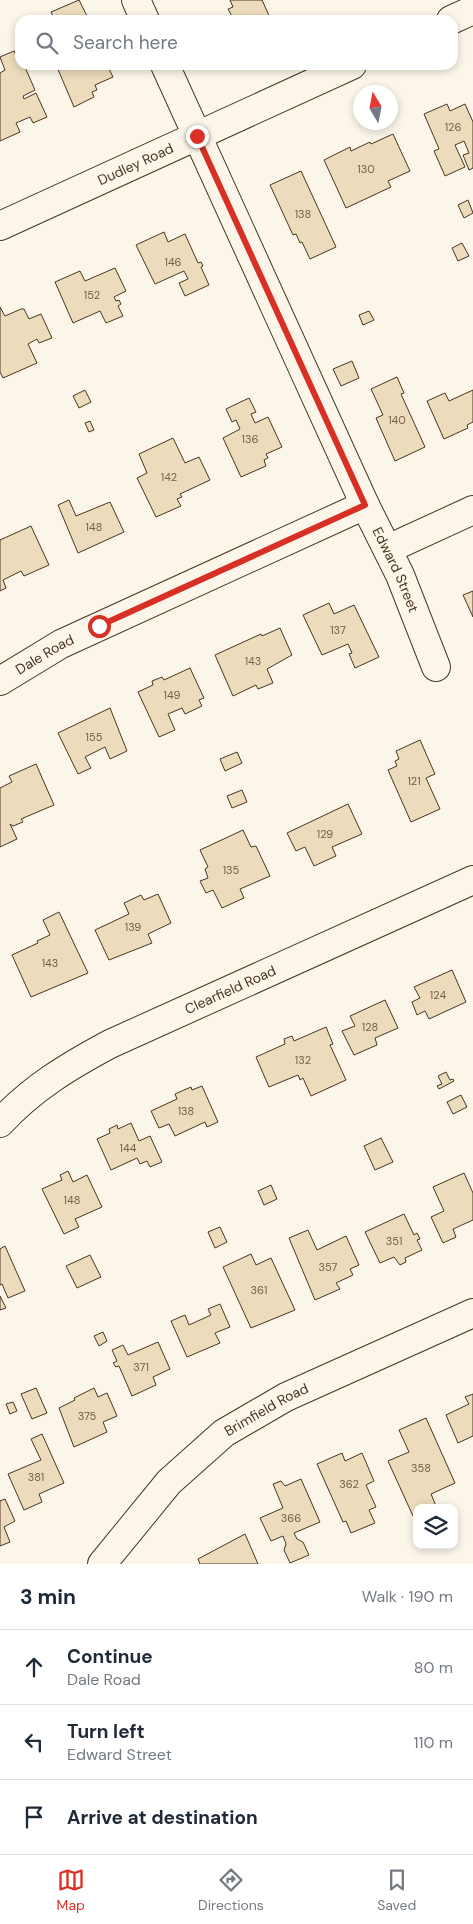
<!DOCTYPE html>
<meta charset="utf-8">
<style>
body{margin:0;font-family:"DM Sans",sans-serif;background:#f6f6f7;color:#1f2937}
.controls{position:absolute;right:15px;bottom:15px;display:grid;overflow:hidden;border-radius:10px;box-shadow:0 2px 8px #0003}
.controls button{width:45px;height:45px;display:grid;place-items:center;padding:0;border:0;border-bottom:1px solid #e0e1e3;background:#fff;color:#1f2937;font:25px sans-serif}
.compass{position:absolute;left:353px;top:85px;width:45px;height:45px;border-radius:50%;background:#fff;box-shadow:0 2px 8px #0003;rotate:350deg}
.stop{position:absolute;width:15px;height:15px;margin:-11px;border:4px solid #d93025;border-radius:50%;background:#fff}
.stop.end{background:#d93025;border-color:#fff;box-shadow:0 1px 5px #0008}
.list{margin:0;padding:0;list-style:none}
h2{display:flex;justify-content:space-between;align-items:center;height:65px;margin:0;padding:0 20px;font-size:21px}
h2 small{font-size:16px;font-weight:400;color:#747a83}
.list li{display:grid;grid-template-columns:32px 1fr auto;gap:15px;align-items:center;box-sizing:border-box;height:75px;padding:0 20px;border-top:1px solid #e0e1e3}
.list b{display:block;font-size:19px;white-space:nowrap}
.list p{margin:0;font-size:16px;white-space:nowrap;color:#747a83}
.list em{font-size:16px;font-style:normal;color:#747a83}
.icon{flex:none;width:28px;height:28px;fill:none;stroke:currentColor;stroke-width:2;stroke-linecap:round;stroke-linejoin:round}
.map{position:relative;flex:none;width:473px;height:1564px;overflow:hidden}
.search{position:absolute;background:#fff;box-shadow:0 2px 8px #0003;left:15px;right:15px;top:15px;height:55px;display:flex;align-items:center;gap:12px;box-sizing:border-box;padding:0 18px;border-radius:15px;color:#747a83;font-size:19px}
.sheet{height:290px;background:#fff}
nav{display:flex;justify-content:space-around;align-items:center;box-sizing:border-box;height:70px;border-top:1px solid #e0e1e3;background:#fff;font-size:14px;color:#747a83}
nav a{display:grid;justify-items:center;gap:2px}
nav .on{color:#d93025}
.map>svg:first-child{display:block}
.building{fill:#ecdcbc;stroke:#4a3520}
.lines{fill:none;stroke-linecap:round;stroke-linejoin:round}
.minor-casing{stroke:#4a3520;stroke-width:30}
.minor{stroke:#fbf6e9;stroke-width:28}
.route{stroke:#d93025;stroke-width:6}
.labels{text-anchor:middle;stroke-width:4;stroke-linejoin:round;paint-order:stroke}
.number-label{font-size:11px;fill:#725f47}
.street-label{font-size:14px;fill:#4a3520;stroke:#fbf6e9}
</style>
<div class="map">
<svg width="473" height="1564" viewBox="0 0 473 1564">
<rect width="100%" height="100%" fill="#fbf6e9"/>
<path class="building" d="M79,0L89,20H55L51,12Z
M230,0H262L271,20H234L228,9L233,7Z
M14,51L20,65H24L35,90L23,96L24,99L36,93L47,117L33,123L30,117L16,123L20,132L0,141V73L5,70L0,57Z
M61,65H107L113,77L95,85L97,90L92,92L94,97L74,107L57,67Z
M447,104L450,111L465,104L473,122V168L469,170L463,155L469,153L464,141L455,145L465,167L445,176L434,151L439,149L437,144L424,114Z
M393,134L410,171L388,181L391,187L346,208L324,160L350,147L351,151L370,142L371,144Z
M301,171L336,247L310,259L302,242L300,243L296,234L293,235L270,185Z
M468,200L473,213L464,218L458,205Z
M164,232L168,242L185,234L198,263L201,262L203,266L201,267L209,285L185,296L179,283L188,279L184,271L155,284L136,245Z
M462,243L469,256L458,261L452,248Z
M115,268L126,291L114,297L116,301L119,300L121,304L118,306L123,316L106,323L100,311L73,323L55,282L80,271L85,281Z
M0,307L5,316L21,309H24L29,319L41,314L52,338L39,343L37,339L28,344L37,363L3,378L0,372Z
M369,311L374,320L363,325L359,315Z
M352,361L359,378L341,386L333,369Z
M397,377L404,393L401,394L425,447L395,461L376,418L383,415L371,389Z
M85,390L91,402L79,408L73,396Z
M473,390V422L467,425L468,428L444,439L427,401L445,393L449,401Z
M249,398L256,412L251,414L255,423L268,417L282,447L266,454L268,458L264,460L266,466L241,477L223,438L240,429L236,420L232,422L226,409Z
M90,421L94,430L89,432L85,423Z
M173,438L185,463L199,457L210,480L180,494L182,497L177,499L181,506L156,517L137,478L147,473L139,454Z
M69,500L76,516L110,502L124,532L78,553L58,505Z
M31,526L49,565L24,576L21,571L3,580L6,588L0,591V540Z
M473,591V617L463,595Z
M329,603L334,614L354,605L379,657L355,668L349,654L352,653L348,644L322,655L303,615Z
M280,628L292,655L267,669L273,683L258,689L256,685L233,696L215,655L261,634L262,636Z
M190,668L204,698L199,700L202,706L185,714L182,708L168,714L175,730L159,737L138,692L153,685L152,681L162,677L164,680Z
M110,708L127,751L110,759L105,747L85,757L91,768L78,774L58,733Z
M420,740L435,774L426,778L440,809L411,822L388,770L397,766L395,761L399,759L396,751Z
M237,752L242,763L225,771L220,759Z
M36,764L54,805L21,819L23,822L13,826L10,824L17,839L0,847V788L12,782L9,776Z
M242,790L247,802L232,808L227,796Z
M348,804L362,834L332,847L336,856L314,866L305,847L296,851L287,833Z
M243,830L251,847L256,846L270,876L240,889L244,898L222,908L213,890L206,893L200,881L208,878L205,869L208,867L200,850Z
M158,894L171,923L148,934L152,943L109,960L95,930L129,914L124,903L141,895L144,900Z
M59,912L88,973L31,997L12,955L38,943L37,941L50,935L43,920Z
M452,970L466,1002L429,1019L425,1011L417,1015L412,1002L420,998L414,987Z
M385,1000L398,1028L375,1038L377,1045L354,1055L342,1031L355,1026L350,1016Z
M326,1027L333,1044L330,1045L346,1080L311,1096L303,1078L300,1080L298,1075L269,1087L256,1057L285,1044L284,1039L292,1036L294,1041Z
M446,1072L450,1080L453,1079L454,1081L439,1089L437,1086L442,1084L438,1076Z
M202,1086L218,1122L207,1127L205,1122L175,1136L169,1124L159,1128L151,1111L177,1099L175,1094L191,1087L192,1090Z
M461,1095L467,1107L453,1114L447,1102Z
M131,1123L139,1141L150,1136L162,1162L150,1167L147,1161L140,1164L137,1158L111,1170L97,1139L110,1133L109,1129L117,1125L118,1129Z
M381,1138L393,1162L375,1170L364,1146Z
M68,1171L73,1182L87,1175L102,1207L75,1219L79,1227L64,1234L42,1189L62,1180L60,1175Z
M464,1173L473,1193V1220L453,1229L456,1237L443,1243L431,1217L444,1211L433,1187Z
M271,1185L277,1199L264,1205L258,1191Z
M404,1214L414,1235L417,1233L420,1239L417,1240L422,1250L405,1258L406,1262L400,1265L394,1257L380,1263L365,1232Z
M220,1227L227,1242L215,1248L208,1232Z
M308,1230L317,1250L346,1236L359,1265L350,1269L353,1275L336,1283L340,1289L315,1300L289,1238Z
M5,1246L25,1291L8,1298L2,1284L0,1285V1249Z
M251,1254L256,1265L271,1258L295,1310L251,1328L223,1267Z
M90,1255L101,1277L77,1288L66,1266Z
M0,1296L6,1308L0,1310Z
M220,1304L230,1327L215,1333L220,1343L187,1357L171,1321L185,1315L189,1325L211,1315L208,1309Z
M103,1332L107,1341L99,1346L94,1336Z
M158,1342L170,1369L153,1377L156,1385L132,1396L119,1366L116,1367L113,1363L117,1361L112,1350L123,1345L128,1355Z
M36,1388L47,1413L32,1419L21,1394Z
M94,1388L98,1397L107,1393L117,1416L103,1422L107,1432L74,1447L59,1408L75,1400L74,1398Z
M473,1394V1436L458,1443L446,1415L469,1404L465,1397Z
M13,1402L17,1411L10,1414L6,1404Z
M426,1418L455,1483L431,1494L436,1506L417,1508V1515L413,1516L388,1461L409,1452L399,1430Z
M42,1434L64,1483L39,1494L42,1502L24,1510L8,1474L41,1460L31,1439Z
M342,1453L345,1461L362,1453L374,1481L366,1485L376,1507L369,1510L375,1523L351,1533L346,1521L343,1522L317,1464Z
M301,1479L320,1522L294,1533L297,1539L303,1542L309,1555L290,1563L284,1550L286,1544L283,1536L271,1541L260,1518L283,1508L273,1484L281,1481L285,1486Z
M5,1499L15,1521L4,1527L10,1542L0,1546V1501Z
M245,1534L258,1564H200L198,1559Z"/>
<g class="lines">
<g class="minor-casing">
<g id="minor">
<path d="M136,0L145,20"/>
<path d="M451,20L473,10"/>
<path id="s1" d="M165,65L365,505L400,575L436,667"/>
<path id="s2" d="M0,226L352,65"/>
<path d="M388,549L473,510"/>
<path id="s3" d="M0,681L61,644L365,505"/>
<path id="s4" d="M0,1123C32,1088 69,1066 110,1044L473,880"/>
<path id="s5" d="M102,1564L169,1482L224,1433L286,1397L473,1313"/>
</g>
</g>
<use href="#minor" class="minor"/>
</g>
<g class="lines">
<path class="route" d="M99,626L365,505L197,136"/>
</g>
<g class="labels">
<g class="number-label">
<text x="453" y="131">126</text>
<text x="366" y="173">130</text>
<text x="303" y="218">138</text>
<text x="173" y="266">146</text>
<text x="92" y="299">152</text>
<text x="397" y="424">140</text>
<text x="250" y="443">136</text>
<text x="169" y="481">142</text>
<text x="94" y="531">148</text>
<text x="338" y="634">137</text>
<text x="253" y="665">143</text>
<text x="172" y="699">149</text>
<text x="94" y="741">155</text>
<text x="414" y="785">121</text>
<text x="325" y="838">129</text>
<text x="231" y="874">135</text>
<text x="133" y="931">139</text>
<text x="50" y="967">143</text>
<text x="438" y="999">124</text>
<text x="370" y="1031">128</text>
<text x="303" y="1064">132</text>
<text x="186" y="1115">138</text>
<text x="128" y="1152">144</text>
<text x="72" y="1204">148</text>
<text x="394" y="1245">351</text>
<text x="328" y="1271">357</text>
<text x="259" y="1294">361</text>
<text x="141" y="1371">371</text>
<text x="87" y="1420">375</text>
<text x="421" y="1472">358</text>
<text x="36" y="1481">381</text>
<text x="349" y="1488">362</text>
<text x="291" y="1522">366</text>
</g>
<g class="street-label">
<text dy="5" stroke="none"><textPath href="#s2" startOffset="149">Dudley Road</textPath></text>
<text dy="5" stroke="none"><textPath href="#s1" startOffset="555">Edward Street</textPath></text>
<text dy="5" stroke="none"><textPath href="#s3" startOffset="52">Dale Road</textPath></text>
<text dy="5" stroke="none"><textPath href="#s4" startOffset="268">Clearfield Road</textPath></text>
<text dy="5" stroke="none"><textPath href="#s5" startOffset="228">Brimfield Road</textPath></text>
</g>
</g>
</svg>
<div class="controls">
<button><svg class="icon" aria-label="layers" viewBox="0 0 24 24"><path d="M12 4l9 5-9 5-9-5zM3 14l9 5 9-5"/></svg></button>
</div>
<svg class="compass" viewBox="-18 -18 36 36"><path d="M0-13l5 13h-10z" fill="#e53935"/><path d="M0 13l5-13h-10z" fill="#747a83"/></svg>
<div class="stop" style="left:99px;top:626px"></div>
<div class="stop end" style="left:197px;top:136px"></div>
<div class="search"><svg class="icon" aria-label="search" viewBox="0 0 24 24"><circle cx="10" cy="10" r="6"/><path d="M15 15l6 6"/></svg>Search here</div>
</div>
<section class="sheet">
<h2>3 min<small>Walk · 190 m</small></h2>
<ul class="list">
<li><svg class="icon" aria-label="ahead" viewBox="0 0 24 24"><path d="M12 20V5M6 11l6-6 6 6"/></svg><div><b>Continue</b><p>Dale Road</p></div><em>80 m</em></li>
<li><svg class="icon" aria-label="left" viewBox="0 0 24 24"><path d="M17 20v-9H6M10 6l-5 5 5 5"/></svg><div><b>Turn left</b><p>Edward Street</p></div><em>110 m</em></li>
<li><svg class="icon" aria-label="arrive" viewBox="0 0 24 24"><path d="M6 21V4h12l-3 4 3 4H6"/></svg><div><b>Arrive at destination</b></div></li>
</ul>
</section>
<nav>
<a class="on"><svg class="icon" aria-label="map" viewBox="0 0 24 24"><path d="M3 6l6-2 6 2 6-2v14l-6 2-6-2-6 2zM9 4v14M15 6v14"/></svg>Map</a>
<a><svg class="icon" aria-label="directions" viewBox="0 0 24 24"><path d="M12 3l9 9-9 9-9-9zM9 14v-3h6M13 9l2 2-2 2"/></svg>Directions</a>
<a><svg class="icon" aria-label="saved" viewBox="0 0 24 24"><path d="M7 4h10v16l-5-4-5 4z"/></svg>Saved</a>
</nav>
